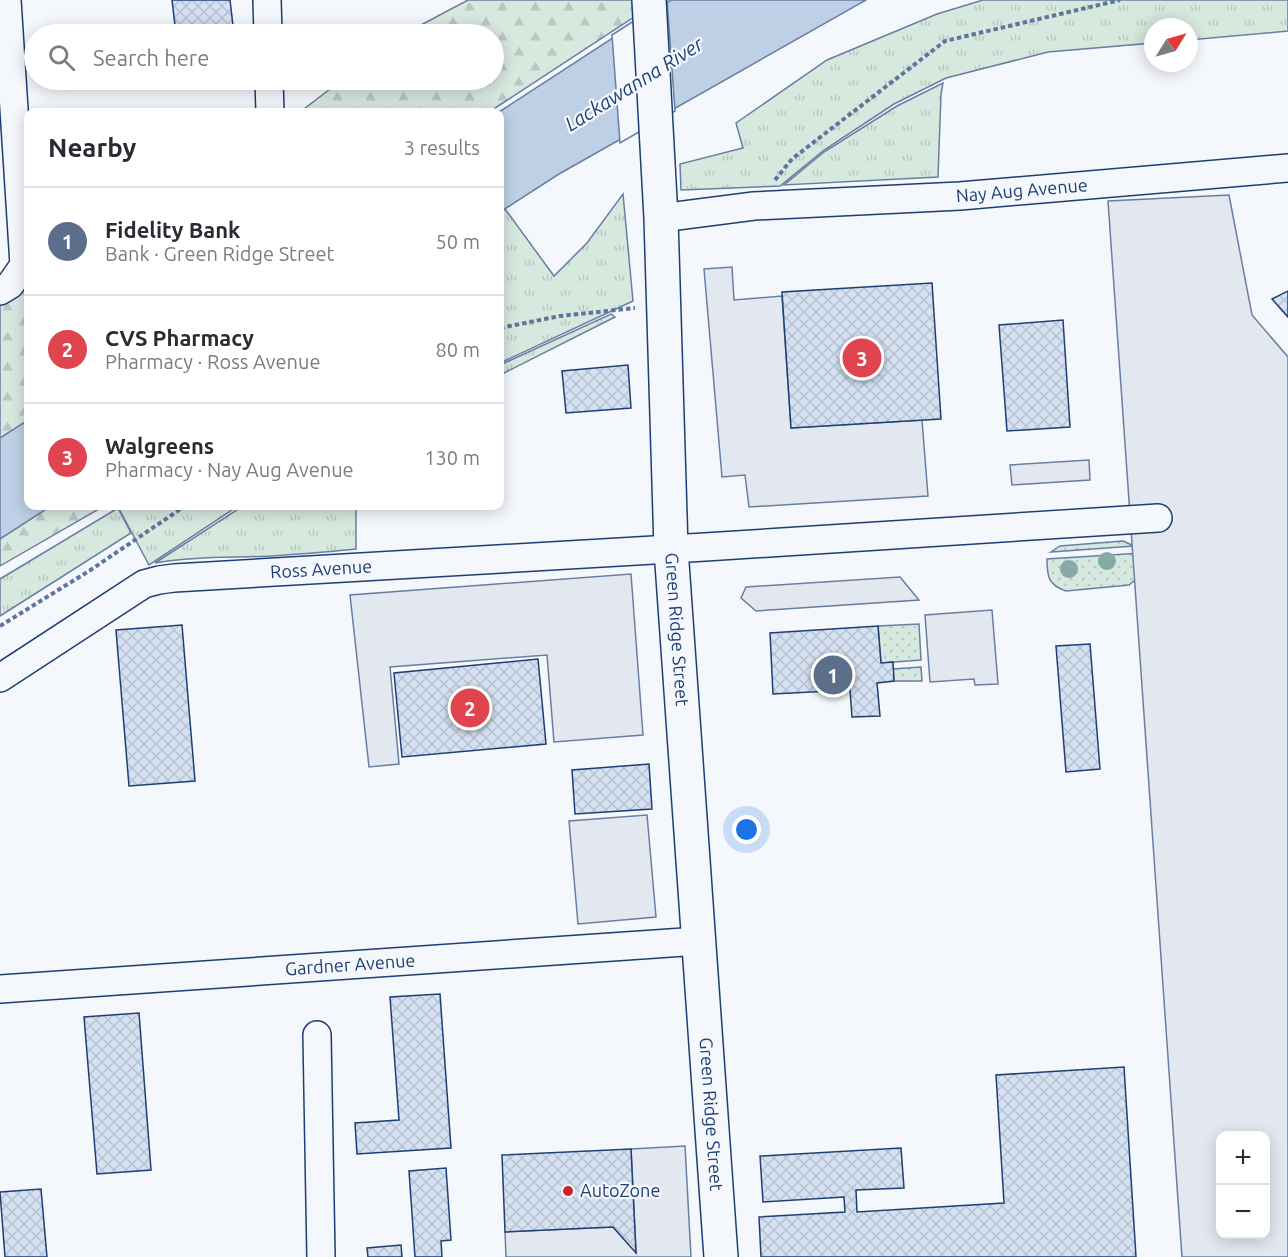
<!DOCTYPE html>
<meta charset="utf-8">
<style>
body{margin:0;font-family:Ubuntu,sans-serif;background:#f7f7f7;color:#2b2b33}
.controls{position:absolute;right:18px;bottom:18px;display:grid;overflow:hidden;border-radius:12px;box-shadow:0 3px 15px #0003}
.controls button{width:54px;height:54px;display:grid;place-items:center;padding:0;border:0;border-bottom:2px solid #e1e1e2;background:#fff;color:#2b2b33;font:30px sans-serif}
.compass{position:absolute;left:1144px;top:18px;width:54px;height:54px;border-radius:50%;background:#fff;box-shadow:0 3px 15px #0003;rotate:53deg}
.you{position:absolute;left:747px;top:830px;width:21px;height:21px;margin:-15px;border:4px solid #fff;border-radius:50%;background:#1a73e8;box-shadow:0 0 0 9px #1a73e833}
.badge{display:grid;place-items:center;width:39px;height:39px;border-radius:50%;background:#b45309;color:#fff;font-size:20px;font-weight:700}
.pin{position:absolute;translate:-50% -50%;border:3px solid #fff;box-shadow:0 2px 6px #0006}
.list{margin:0;padding:0;list-style:none}
h2{display:flex;justify-content:space-between;align-items:center;height:78px;margin:0;padding:0 24px;font-size:26px}
h2 small{font-size:20px;font-weight:400;color:#7c7c81}
.list li{display:grid;grid-template-columns:39px 1fr auto;gap:18px;align-items:center;box-sizing:border-box;height:108px;padding:0 24px;border-top:2px solid #e1e1e2}
.list b{display:block;font-size:22px;white-space:nowrap}
.list p{margin:0;font-size:20px;white-space:nowrap;color:#7c7c81}
.list em{font-size:20px;font-style:normal;color:#7c7c81}
.icon{flex:none;width:33px;height:33px;fill:none;stroke:currentColor;stroke-width:2;stroke-linecap:round;stroke-linejoin:round}
.map{position:relative;flex:none;width:1288px;height:1257px;overflow:hidden}
.search{position:absolute;background:#fff;box-shadow:0 3px 15px #0003;left:24px;top:24px;width:480px;height:66px;display:flex;align-items:center;gap:15px;box-sizing:border-box;padding:0 21px;border-radius:33px;color:#7c7c81;font-size:22px}
.panel{position:absolute;background:#fff;box-shadow:0 3px 15px #0003;left:24px;top:108px;width:480px;height:402px;border-radius:12px}
.map>svg:first-child{display:block}
.grass{fill:url(#grass-tufts);stroke:#687fa3;stroke-width:1.5}
.forest{fill:url(#forest-firs);stroke:#687fa3;stroke-width:1.5}
.garden{fill:url(#garden-dots);stroke:#687fa3;stroke-width:1.5}
.parking{fill:#e3e8f0;stroke:#687fa3;stroke-width:1.5;fill-rule:evenodd}
.water{fill:#bed0e5;stroke:#687fa3;stroke-width:1.5}
.pier{fill:#f4f7fb;stroke:#687fa3;stroke-width:1.5}
.building{fill:url(#building-cross-hatch);stroke:#1d3f73;stroke-width:1.5}
.lines{fill:none;stroke-linecap:round;stroke-linejoin:round}
.minor-casing{stroke:#1d3f73;stroke-width:30}
.major-casing{stroke:#1d3f73;stroke-width:36}
.path{stroke:#5e769c;stroke-width:4;stroke-dasharray:4.5 3;stroke-linecap:butt}
.minor{stroke:#f4f7fb;stroke-width:27}
.major{stroke:#f4f7fb;stroke-width:33}
.tree{fill:#86aba6}
.poi-dot{fill:#c62828;stroke:#f4f7fb;stroke-width:2}
.labels{text-anchor:middle;stroke-width:4.5;stroke-linejoin:round;paint-order:stroke}
.street-label{font-size:18px;fill:#1d3f73;stroke:#f4f7fb}
.poi-label{font-size:18px;fill:#1d3f73;stroke:#f4f7fb;text-anchor:start}
.water-label{font-size:20px;font-style:italic;fill:#1d3f73;stroke:#f4f7fb}
</style>
<div class="map">
<svg width="1288" height="1257" viewBox="0 0 1288 1257">
<defs>
<pattern id="grass-tufts" width="24" height="20" patternUnits="userSpaceOnUse" patternTransform="scale(1.5)"><rect width="24" height="20" fill="#d7e8df"/><path d="M3 7l-1-3M5 7V3M7 7l1-3M15 17l-1-3M17 17v-4M19 17l1-3" fill="none" stroke="#b8c8c3"/></pattern>
<pattern id="forest-firs" width="22" height="20" patternUnits="userSpaceOnUse" patternTransform="scale(1.5)"><rect width="22" height="20" fill="#d7e8df"/><path d="M5 1l3.5 6h-7zM16 11l3.5 6h-7z" fill="#b8c8c3"/></pattern>
<pattern id="garden-dots" width="8" height="8" patternUnits="userSpaceOnUse" patternTransform="scale(1.5)"><rect width="8" height="8" fill="#d7e8df"/><path d="M2 2h.1M6 6h.1" fill="none" stroke="#b8c8c3" stroke-width="1.8" stroke-linecap="round"/></pattern>
<pattern id="building-cross-hatch" width="8" height="8" patternUnits="userSpaceOnUse" patternTransform="scale(1.5)"><rect width="8" height="8" fill="#d5e0f0"/><path d="M0 0l8 8M0 8l8-8" fill="none" stroke="#b6c1d1"/></pattern>
</defs>
<rect width="100%" height="100%" fill="#f4f7fb"/>
<path class="grass" d="M983,0H1288V31L1189,40V27H1153V43L1048,52L946,78L894,104L824,150L780,186L681,190L680,164L743,148L736,123L827,60L937,14Z
M943,83L941,94L938,177L784,185L824,152L897,106Z
M623,194L633,301L500,363V212L505,209L554,276L587,243Z
M611,314L615,317L500,375V365Z
M121,506H238L149,565L118,507Z
M243,506H356V549C328,552 300,554 272,556C233,558 194,556 155,563Z
M118,508L131,533L0,616V579Z"/>
<path class="forest" d="M468,0H660L489,112H300L342,80H494V34H404Z
M28,282V506H104L0,566V300Z"/>
<path class="garden" d="M1123,541L1134,546L1051,552L1060,546Z
M1141,553L1135,580L1129,585L1066,591C1048,585 1047,576 1047,559Z
M919,624L921,660L881,663L878,626Z
M921,667L922,681H894L893,669Z"/>
<path class="parking" d="M1229,195L1252,315L1288,357V1257H1182L1108,201ZM1220,1136H1266V1234H1220Z
M732,267L734,300L782,296L791,428L922,420L928,496L749,507L745,475L722,477L704,269Z
M1089,460L1090,480L1012,485L1010,465Z
M631,574L643,735L554,742L547,655L390,667L399,764L369,767L350,595Z
M900,577L919,600L756,611L741,598L746,587Z
M992,610L998,684L975,685L974,679L930,682L925,615Z
M647,815L656,917L578,924L569,821Z
M685,1146L691,1257H506L505,1232L613,1227L636,1252L631,1149Z"/>
<path class="water" d="M671,0H866L559,174L500,212L499,112Z
M28,420V506H51L0,539V438Z"/>
<path class="pier" d="M666,0H667L675,111L620,143L612,35Z"/>
<path class="building" d="M172,0H230L234,34H176Z
M932,283L941,419L791,428L782,292Z
M1288,291V317L1272,299Z
M1063,320L1070,427L1007,431L999,325Z
M628,365L631,408L566,413L562,371Z
M182,625L195,781L129,786L116,630Z
M878,626L881,663L893,662L894,681L877,683L880,716L852,717L850,690L773,694L770,633Z
M1090,644L1100,769L1066,772L1056,646Z
M538,659L546,744L402,757L394,673Z
M649,764L652,809L575,814L572,770Z
M440,994L451,1148L357,1154L355,1123L399,1120L390,997Z
M139,1013L151,1170L97,1174L84,1017Z
M1124,1067L1136,1257H761L759,1217L845,1212L844,1197L763,1202L760,1156L901,1148L904,1188L856,1190L857,1212L1004,1203L996,1075Z
M631,1149L636,1253L613,1227L505,1232L502,1155Z
M446,1168L451,1240L441,1241L442,1257H415L409,1171Z
M41,1189L47,1257H5L0,1192Z
M401,1245L402,1257H368L367,1248Z"/>
<g class="lines">
<g class="minor-casing">
<g id="minor">
<path d="M267,0L268,34"/>
<path d="M269,80L270,112"/>
<path id="s1" d="M661,218L754,206L960,196L1288,168"/>
<path d="M0,291L10,285L24,265L7,0"/>
<path id="s2" d="M0,678L144,584L159,580L174,578L705,547L1158,518"/>
<path id="s3" d="M0,989L699,941"/>
<path d="M317,1035L321,1257"/>
</g>
</g>
<g class="major-casing">
<g id="major">
<path id="s4" d="M649,0L661,218L671,549L721,1257"/>
</g>
</g>
<path class="path" d="M775,180L792,159L945,41L1120,0
M500,328L560,316L635,308
M0,626L89,571L185,506"/>
<use href="#minor" class="minor"/>
<use href="#major" class="major"/>
</g>
<g class="tree">
<circle cx="1107" cy="561" r="9"/>
<circle cx="1069" cy="569" r="9"/>
</g>
<circle class="poi-dot" cx="568" cy="1191" r="6"/>
<g class="labels">
<g class="street-label">
<text dy="6" stroke="none"><textPath href="#s1" startOffset="362">Nay Aug Avenue</textPath></text>
<text dy="6" stroke="none"><textPath href="#s2" startOffset="350">Ross Avenue</textPath></text>
<text dy="6" stroke="none"><textPath href="#s4" startOffset="630">Green Ridge Street</textPath></text>
<text dy="6" stroke="none"><textPath href="#s3" startOffset="351">Gardner Avenue</textPath></text>
<text dy="6" stroke="none"><textPath href="#s4" startOffset="1116">Green Ridge Street</textPath></text>
</g>
<g class="poi-label">
<text x="580" y="1197">AutoZone</text>
</g>
<g class="water-label">
<text transform="translate(634 84) rotate(-32)" y="7">Lackawanna River</text>
</g>
</g>
</svg>
<div class="controls">
<button>+</button>
<button>−</button>
</div>
<svg class="compass" viewBox="-18 -18 36 36"><path d="M0-13l5 13h-10z" fill="#e53935"/><path d="M0 13l5-13h-10z" fill="#7c7c81"/></svg>
<div class="you"></div>
<div class="pin badge" style="left:833px;top:675px;background:#5c6f8a">1</div>
<div class="pin badge" style="left:470px;top:708px;background:#e0444e">2</div>
<div class="pin badge" style="left:862px;top:358px;background:#e0444e">3</div>
<div class="search"><svg class="icon" aria-label="search" viewBox="0 0 24 24"><circle cx="10" cy="10" r="6"/><path d="M15 15l6 6"/></svg>Search here</div>
<section class="panel">
<h2>Nearby<small>3 results</small></h2>
<ul class="list">
<li><span class="badge" style="background:#5c6f8a">1</span><div><b>Fidelity Bank</b><p>Bank · Green Ridge Street</p></div><em>50 m</em></li>
<li><span class="badge" style="background:#e0444e">2</span><div><b>CVS Pharmacy</b><p>Pharmacy · Ross Avenue</p></div><em>80 m</em></li>
<li><span class="badge" style="background:#e0444e">3</span><div><b>Walgreens</b><p>Pharmacy · Nay Aug Avenue</p></div><em>130 m</em></li>
</ul>
</section>
</div>
